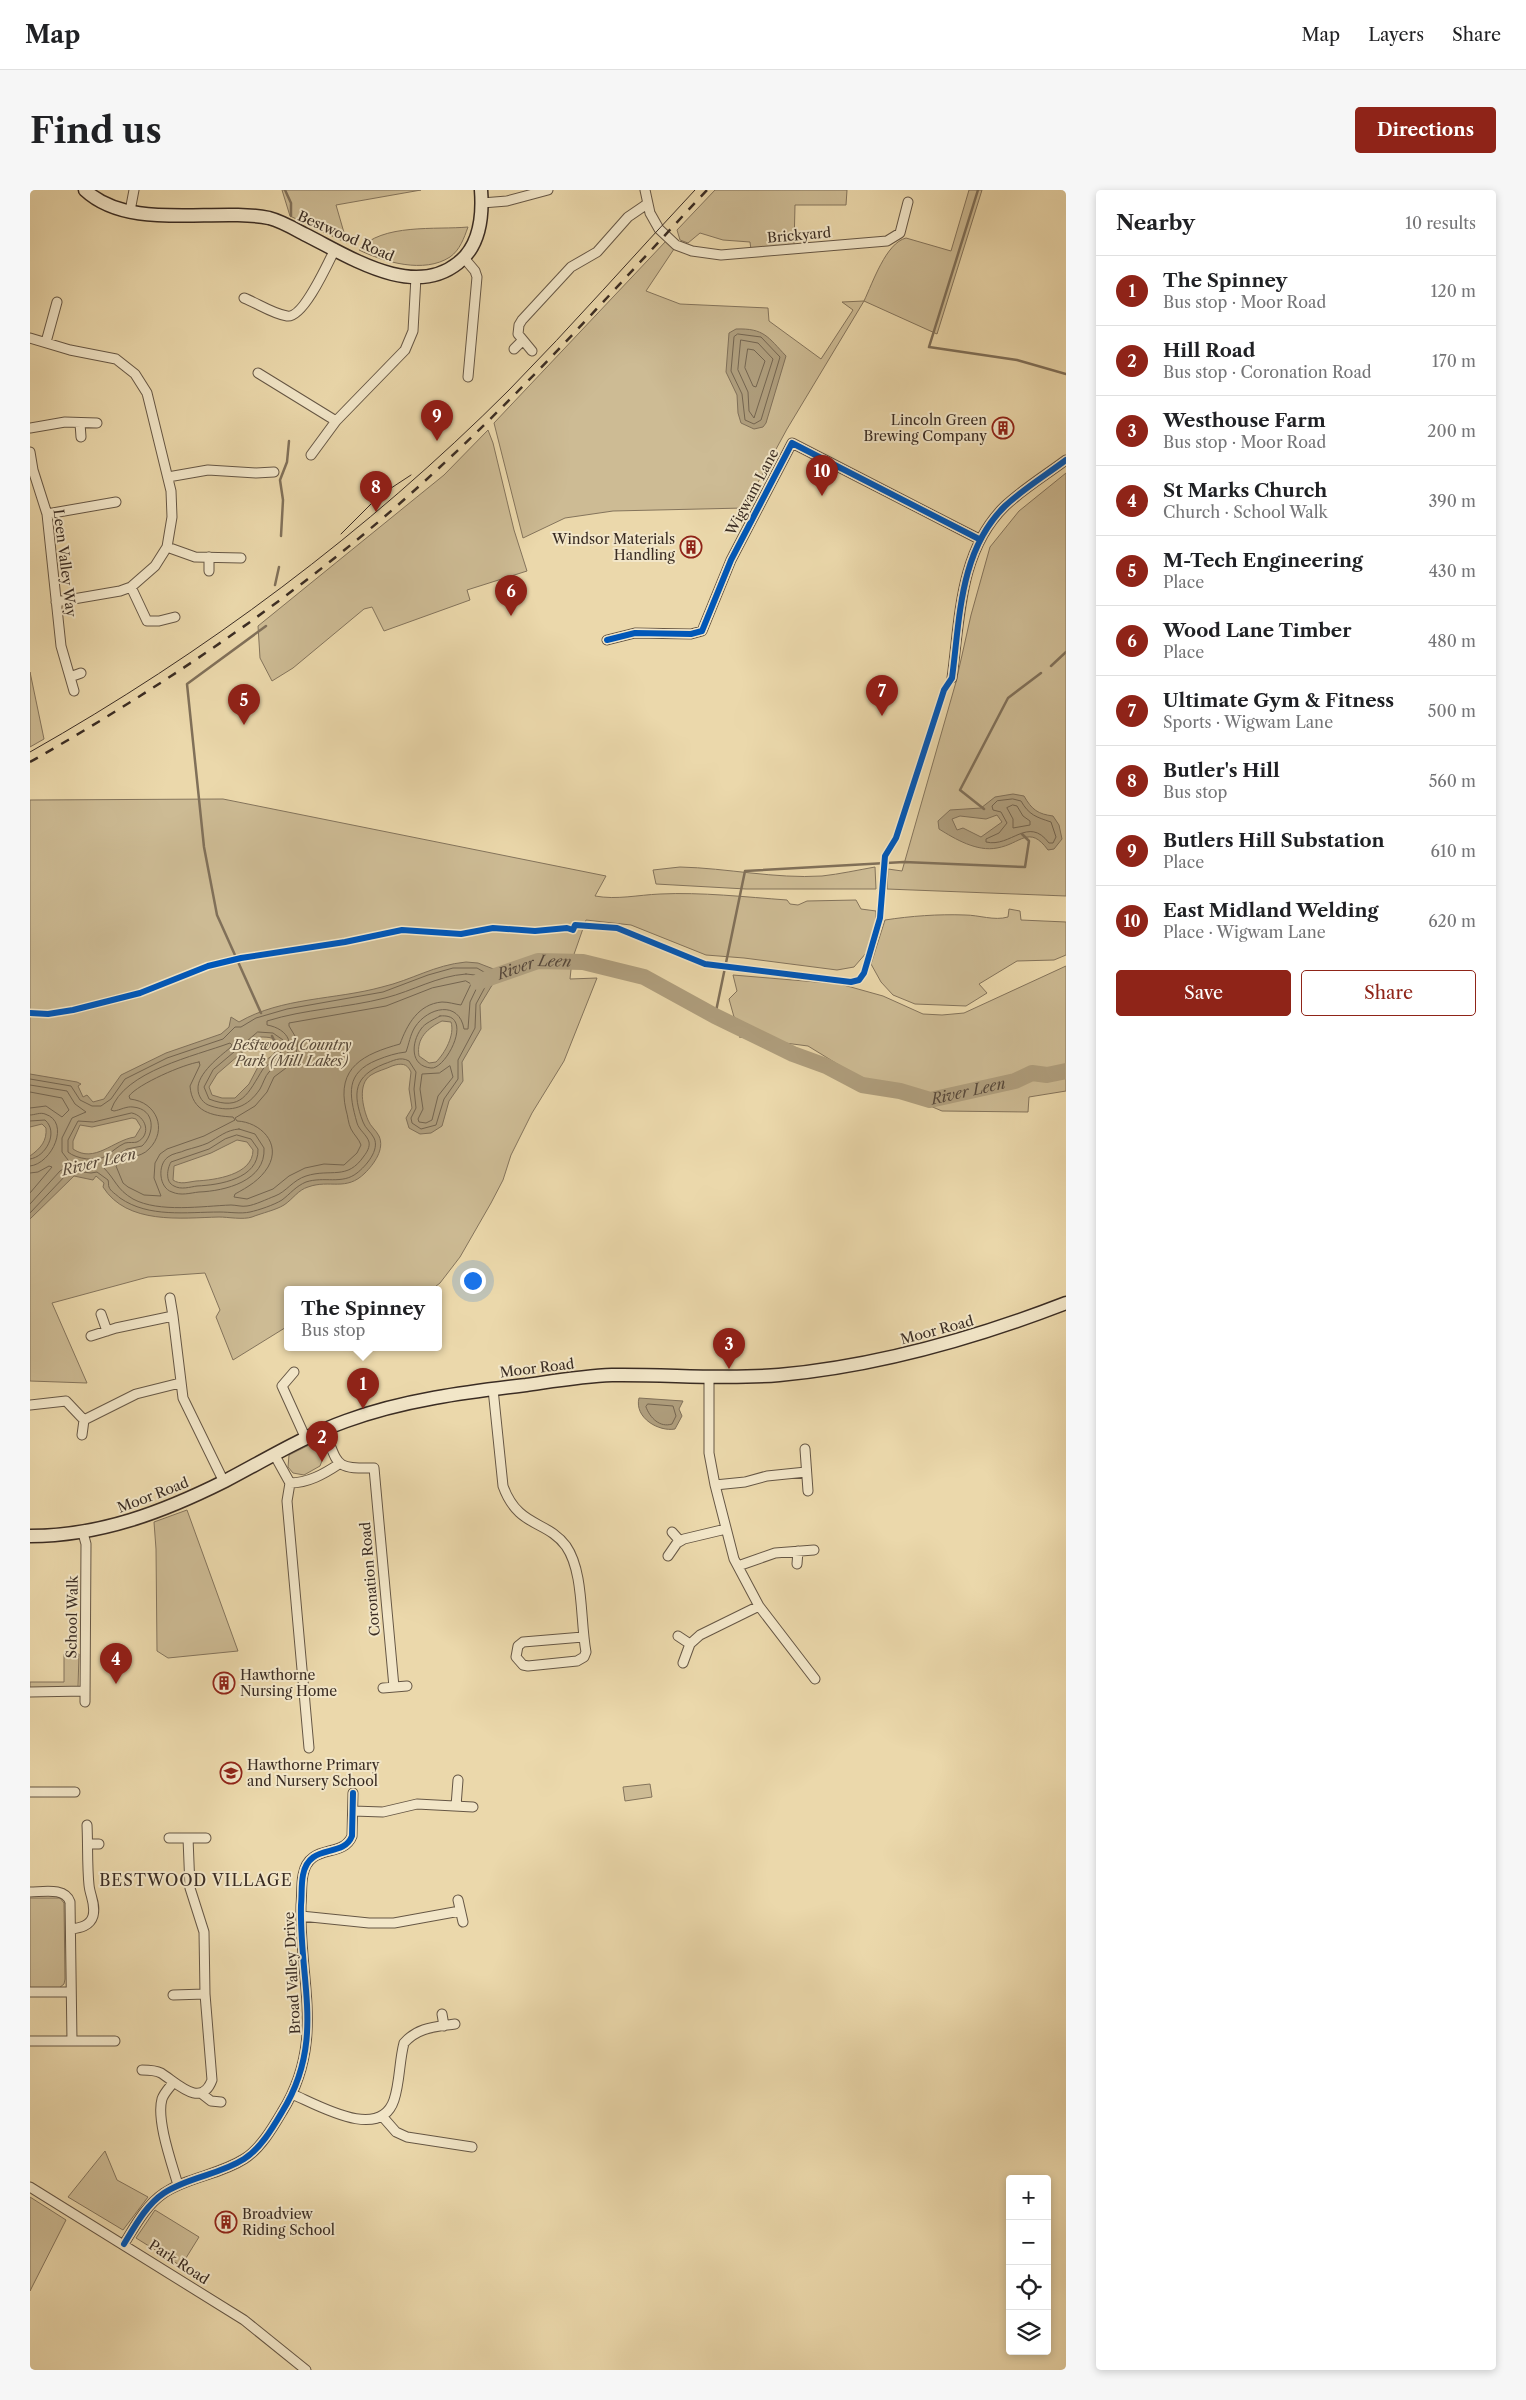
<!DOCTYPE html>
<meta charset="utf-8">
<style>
body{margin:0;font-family:"Libre Caslon Text",serif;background:#f6f6f6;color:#202124}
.controls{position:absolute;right:15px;bottom:15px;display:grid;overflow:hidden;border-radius:5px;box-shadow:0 2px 8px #0003}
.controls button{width:45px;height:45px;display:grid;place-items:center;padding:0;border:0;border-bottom:1px solid #e0e0e0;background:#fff;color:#202124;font:25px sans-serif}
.you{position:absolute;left:442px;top:1090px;width:18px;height:18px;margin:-12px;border:4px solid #fff;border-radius:50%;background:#1a73e8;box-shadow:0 0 0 8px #1a73e833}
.badge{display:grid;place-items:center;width:32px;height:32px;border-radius:50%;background:#8f2418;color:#fff;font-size:16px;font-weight:700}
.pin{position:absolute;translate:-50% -41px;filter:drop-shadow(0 1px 2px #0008)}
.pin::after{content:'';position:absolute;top:26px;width:18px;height:15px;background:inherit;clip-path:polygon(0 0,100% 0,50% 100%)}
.popup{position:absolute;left:254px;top:1096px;width:158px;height:65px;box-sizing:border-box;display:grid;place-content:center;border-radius:5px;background:#fff;filter:drop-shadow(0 1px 4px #0005);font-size:16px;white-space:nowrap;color:#757577}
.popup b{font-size:19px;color:#202124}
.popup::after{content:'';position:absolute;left:50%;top:100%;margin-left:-10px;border:10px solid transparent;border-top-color:#fff}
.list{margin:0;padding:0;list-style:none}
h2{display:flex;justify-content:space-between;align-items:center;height:65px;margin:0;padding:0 20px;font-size:21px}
h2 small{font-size:16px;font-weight:400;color:#757577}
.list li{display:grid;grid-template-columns:32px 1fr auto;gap:15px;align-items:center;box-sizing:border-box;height:70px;padding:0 20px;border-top:1px solid #e0e0e0}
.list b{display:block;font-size:19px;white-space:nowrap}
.list p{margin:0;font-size:16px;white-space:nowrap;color:#757577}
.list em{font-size:16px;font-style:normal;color:#757577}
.actions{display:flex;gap:10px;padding:15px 20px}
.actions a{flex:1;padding:11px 0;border:1px solid #8f2418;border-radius:5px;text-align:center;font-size:18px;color:#8f2418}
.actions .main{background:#8f2418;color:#fff}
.icon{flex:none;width:28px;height:28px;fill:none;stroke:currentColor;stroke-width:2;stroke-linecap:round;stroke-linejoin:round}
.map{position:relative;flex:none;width:1036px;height:2180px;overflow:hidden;border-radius:5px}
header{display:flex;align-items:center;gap:30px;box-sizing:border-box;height:70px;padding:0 25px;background:#fff;border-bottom:1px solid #e0e0e0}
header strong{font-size:24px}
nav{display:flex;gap:28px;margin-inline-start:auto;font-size:18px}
.intro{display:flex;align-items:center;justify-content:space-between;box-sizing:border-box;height:120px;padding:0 30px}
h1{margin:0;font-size:35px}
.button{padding:12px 22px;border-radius:5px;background:#8f2418;color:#fff;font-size:18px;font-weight:700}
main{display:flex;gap:30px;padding:0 30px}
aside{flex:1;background:#fff;border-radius:5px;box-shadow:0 2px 8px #0003}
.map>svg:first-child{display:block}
.green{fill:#cdbb94;stroke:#84745c}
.water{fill:#af9e7d;stroke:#807059;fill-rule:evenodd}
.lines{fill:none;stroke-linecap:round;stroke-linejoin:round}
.shore{stroke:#746550;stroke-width:1}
.stream{stroke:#807059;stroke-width:2.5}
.river{stroke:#af9e7d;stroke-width:16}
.street-casing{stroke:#665745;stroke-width:11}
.secondary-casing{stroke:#3a2c23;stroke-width:15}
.street{stroke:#f2e6c8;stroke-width:9}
.secondary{stroke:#f2e6c8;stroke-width:12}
.tram{stroke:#3a2c23;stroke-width:1}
.rail{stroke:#3a2c23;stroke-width:2.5;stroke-dasharray:9 9;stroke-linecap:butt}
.cycleway-casing{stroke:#f2e6c8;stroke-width:9}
.cycleway{stroke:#0057b8;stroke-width:6}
.labels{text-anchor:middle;stroke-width:4;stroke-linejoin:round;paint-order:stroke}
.street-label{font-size:14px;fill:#3a2c23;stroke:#f2e6c8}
.poi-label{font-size:14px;fill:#3a2c23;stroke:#f2e6c8;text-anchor:start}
.park-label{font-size:14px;font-style:italic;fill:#57493a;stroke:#f2e6c8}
.water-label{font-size:15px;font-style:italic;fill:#57483a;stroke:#f2e6c8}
.quarter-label{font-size:16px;letter-spacing:1px;fill:#3a2c23;stroke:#f2e6c8}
</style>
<header>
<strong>Map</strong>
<nav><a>Map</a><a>Layers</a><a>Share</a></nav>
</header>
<div class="intro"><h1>Find us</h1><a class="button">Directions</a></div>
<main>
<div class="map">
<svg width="1036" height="2180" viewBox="0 0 1036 2180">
<rect width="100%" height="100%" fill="#ebd8ab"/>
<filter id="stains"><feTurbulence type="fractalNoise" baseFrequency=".004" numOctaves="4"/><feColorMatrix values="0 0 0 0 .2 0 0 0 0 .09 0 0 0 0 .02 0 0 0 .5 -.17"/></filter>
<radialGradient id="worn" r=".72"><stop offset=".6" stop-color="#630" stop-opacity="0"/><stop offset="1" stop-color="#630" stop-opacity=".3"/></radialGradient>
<path class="green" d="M252,0H391L306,15L317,53L260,26Z
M685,0H817L816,15H765L764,57L721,60L720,52L693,50L670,43L658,53L650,50L647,40Z
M939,0H952L907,144L834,111L757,239L714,318L583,321L535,328L493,348L464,233L636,51L644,59L616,101L650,114L738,118L739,131L791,169L823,120L812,112L834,111C843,92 856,53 876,48L921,61Z
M438,37C434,48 430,60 420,67C394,84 354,72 329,60C351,33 407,40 438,37Z
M458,240L463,253L484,340L497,381L437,400L440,410L354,441L342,417L334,419L263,478L242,491L230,468L228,436L414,285Z
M1036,283V706L857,699L858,679L872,681L926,492L941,425L960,357L989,321Z
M0,482L14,549L0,557Z
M193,609L576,686L565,706C587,710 607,705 630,704C672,702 715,707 757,710L760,714L768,715L777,711L826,710L831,719L846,721L845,737L837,762L824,777L807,780L714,768L676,765L601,735L556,730L542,770L540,789L567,788L534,871L502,923L481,965L473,990L461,1013L430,1067L410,1093L401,1100H258V1136L203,1170L186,1127L190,1120L175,1083L118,1087L22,1113L57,1193L0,1191V610Z
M650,677C697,678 745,689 792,686C810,684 828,680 845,677L846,699H716L626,694L623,680Z
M979,719L990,721L991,730L1036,732V765L1024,770L987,771L949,794L957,803L936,816L885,814L863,805L851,792L841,774L855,730C881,726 908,724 935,725C949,725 964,731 978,727Z
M1036,776V901L999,907L998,922L912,921L822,883L778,856L709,847L720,837L704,827L699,809L707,801L703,785L810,794L853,806L893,824L912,825L934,823Z
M279,1255L290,1261L293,1268L290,1276L274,1285L263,1283L258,1277L259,1265Z
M157,1320L208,1461L138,1468L127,1461L126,1359L124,1332Z
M34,1464H49L48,1497L0,1498V1492H34Z
M620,1594L622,1607L595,1611L593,1597Z
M0,1708H30L34,1713L35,1789L34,1794L29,1798H0Z
M75,1961L87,1990L118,2007L93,2040L38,2007Z
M0,2007L36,2030L0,2101Z
M125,2020L169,2047L151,2076L106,2048Z"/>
<path class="water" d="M706,139C734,138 738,147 756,166L736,233L733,237L724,239L711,233L708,223L707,205L696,182L699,143Z
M983,604L994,606C1002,620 1008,624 1023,626L1029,635L1032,649L1024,659L1018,660C999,634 991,654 967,658C947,662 925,649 909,639L908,631L920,620L951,618L965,607ZM967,625L972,632L951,647L933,638L927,640L922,629L930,626L956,629Z
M436,772L448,773L466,780L468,789L464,792L450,815L451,839L432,872L433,891L419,911L412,936L401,943L390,944L379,938L376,928L382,918L379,899L381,882C377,873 371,873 362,876C356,879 347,881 341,885C327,894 333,918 338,930C340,936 346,940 349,946C355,959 344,974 335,983C316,1002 300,989 278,997C268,1000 263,1009 254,1015C246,1020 232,1023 222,1027C213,1030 198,1027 189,1027C151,1028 97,1035 73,997L74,993L66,986L63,990L44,986L0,1029V966C11,958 17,951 16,938L12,934L0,937V884L47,892L51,894L48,896L53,907L57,905L63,912L74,909L91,885L136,863L191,844L199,837L201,827L209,832C252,807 305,810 352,797C382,790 404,775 436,772ZM412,831L421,832C425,845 415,863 406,872L399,873L389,866C386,848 398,838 412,831ZM230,847C238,847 247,847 249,856L243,865L229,875L219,894L205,908H192L182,905L179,897L187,884ZM102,928L106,929L111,937L105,947C83,950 65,974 43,959V951L50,935L62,937ZM207,950L217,952L223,960C223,985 185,990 166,991C158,992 150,995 143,990L144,976L181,963Z
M609,1208L653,1211L649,1219L652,1226L645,1239C629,1242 604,1228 609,1208Z"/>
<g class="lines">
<path class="shore" d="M708,144L731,147L750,167L731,230L724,234L715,230L712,204L701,181L704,147Z
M711,150L728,153L743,169L724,228L719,221L718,202L708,180Z
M718,159L724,160L735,171L726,197L723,196L715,178Z
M983,609L991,611C999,625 1006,627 1021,632L1026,647L1023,653H1019C998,625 981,658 956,652V649L969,643L977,633L971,622L963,620L962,616L967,611Z
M983,615L987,616L993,626L1000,631V635L983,638V629L977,618Z
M436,784L445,785L451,789L440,812L438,839H434C429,810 398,817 385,837C380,845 379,854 376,862C366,863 357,866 347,870C315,883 319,904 327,933C329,940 337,945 339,952C340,957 337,962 334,966C317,991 301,978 276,986C263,990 256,1002 245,1006C237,1009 225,1015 217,1016C212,1017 206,1015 201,1015C173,1016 129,1023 103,1009C86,999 86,990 73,977V974L97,959L112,956C125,944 126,919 103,917C97,916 90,920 84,921L81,920C94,881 165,866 200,853L202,855L200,858C190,866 167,884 168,899C168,906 173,914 181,916C202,923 218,917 230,899C233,894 235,886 239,882C242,878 248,877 251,873C267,856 259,839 237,835V831C275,819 316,818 355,808C383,801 407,786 436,784Z
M436,791L441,794L431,815C424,814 419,812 412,812C388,814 377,835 370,854C334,864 306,877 316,920C318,926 318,933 321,939C324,945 329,949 331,955L327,963L314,975L294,974L275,978L259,986L243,999L217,1009L204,1007L205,1004C218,997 230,990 238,977C252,953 230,932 207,931L205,928L225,916L237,902L244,887L256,878L266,865L268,851L259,836V833L356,816L402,798Z
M410,826C446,822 416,880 401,878C380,876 381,853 391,839C395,833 403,830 410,826Z
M228,842L243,843L253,850L254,857C251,861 249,867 245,870C241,874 236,875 233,879C218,903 212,922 179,909L174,897L183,880Z
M169,872L170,875L160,896C162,922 182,926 203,927L205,930L174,946L137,959L130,964L125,973L124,988L131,1006L114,1005L98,997L93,993L86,976C94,965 110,969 119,959C138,940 127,912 100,909L99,906C108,894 154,874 169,872Z
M420,876L423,887L408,906L402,930L396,933L389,932L388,929L393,919L390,899L392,884L409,883Z
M0,889L41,896L50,910L62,916H71L81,909L95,889L137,868L193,849L205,837H211L226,828L257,819L353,802L398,785L423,778H447L461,786L446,814L445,838L428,870V889L414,909L406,935L391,939L382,933L381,928L386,918L384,899L386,882L379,871C370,866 363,871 354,874C324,886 322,903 333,932C335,938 341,942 344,948C350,960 336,976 327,983C312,995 294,986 276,992C266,996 260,1004 252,1010C244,1015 229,1020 220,1022C211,1024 199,1022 190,1022C156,1022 119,1028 90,1008C87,1005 80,1001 79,997C78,995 79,993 78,990L67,982L61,983L44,981L37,984L0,1023
M0,895L37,901L45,914L56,922L42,928L32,948V962L41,974L30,981L0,1014
M0,902L32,908L39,920L32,927L16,916L0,918
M102,923C116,926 122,945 107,952C104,953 99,952 95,953C88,956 82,962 76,966C67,972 46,969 38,962V950L48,931L63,932Z
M0,925C5,925 10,922 15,924C41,932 22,974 0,976
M0,931L15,930C29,942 16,967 0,969
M209,939L225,944L234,958C236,991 195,1001 169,1002C160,1003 151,1006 142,1002C129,998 127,975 138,967C143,963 150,963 156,960C163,958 171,956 178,953C189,947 196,940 209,939Z
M207,945L221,949L228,959C229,989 189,995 167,996C160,997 151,1000 144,996C135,992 137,979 141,972L179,959L195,949Z
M0,983L8,982L19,976L22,977L0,1003
M618,1214L643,1216L646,1226L642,1234C630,1238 620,1228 616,1217Z"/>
<path class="stream" d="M255,0L261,13V26
M948,0L899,157L987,170L1036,184
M251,346L253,310L250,290L257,272L259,251
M245,395L249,377
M1021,476L1036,462
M954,619L930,600L978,508L1011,483
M231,823L187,725L174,657L157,494L236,436
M685,826L715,681L874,672L995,677L999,651L992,644
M242,846L248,859"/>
<path class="river" id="s1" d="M448,792L508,771L553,772L614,787L685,826L763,864L796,876L832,895L870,901L900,910L985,891L1002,883L1017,885L1036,881"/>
<g class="street-casing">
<path id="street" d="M615,0L620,23L629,39L646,55L662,61L691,65L857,51L870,43L878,12
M452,13L477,11L518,0
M100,21L104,0
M434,68L445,81L447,87L438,187
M214,108C227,113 243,124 257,126C273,129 298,73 305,59
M0,148L40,160L86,169L105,184L117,203L141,301L142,327L137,357L125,376L101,397L90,401L26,412
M16,152L27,112
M484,159L492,151
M502,161L488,144L489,135L492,130L541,77L567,62L598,27L617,14
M228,183L306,231
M50,233L51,247
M0,238L35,232L67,233
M0,262L3,280L17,324L31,456L44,501
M281,265L306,231L375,160L383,141L386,87
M138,287L178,280L226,283L244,282
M17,324L86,312
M137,357L165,367L211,368
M179,381V367
M101,397L117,431H129L145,427
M577,450L605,443L661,444L672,441L701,370L762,253L949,349
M40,487L51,483
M922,488C930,429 929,361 975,316C993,299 1016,285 1036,270
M140,1108L143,1126
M71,1124L77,1141
M61,1146L86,1138L143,1126L153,1208L194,1292
M264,1182L252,1196L276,1249
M679,1186V1263L685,1295L704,1369L729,1416L785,1489
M463,1199L473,1296C488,1338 517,1330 536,1356C554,1382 550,1430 556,1462L554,1467L547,1471L498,1476L493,1475L486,1467L488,1456L493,1452L553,1447
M0,1215L36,1211L54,1230L52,1245
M54,1230L106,1204L150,1193
M294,1240C309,1275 303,1279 344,1278L364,1497
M775,1259L778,1301
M244,1264L260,1293L257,1311L279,1558
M260,1293C278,1293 294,1284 309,1274
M685,1295L715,1292L737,1286L776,1282
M642,1342L650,1351
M53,1343L56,1354L55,1512
M638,1366L647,1353L654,1349L696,1339
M767,1374L768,1361
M708,1376L745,1363L784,1360
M648,1446L660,1454
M653,1473L660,1454L670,1445L729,1416
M353,1498L377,1496
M0,1502L55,1501
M0,1602H45
M426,1616L428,1590
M323,1621L353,1622L387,1614L443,1617
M139,1648H176
M58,1654H69
M0,1702C13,1702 35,1697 40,1712L42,1851
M428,1710L433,1732
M271,1726L339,1733H364L430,1721
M41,1739C50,1738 60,1736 63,1726C66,1714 60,1706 59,1695C57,1675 58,1655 57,1635
M0,1802H41
M143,1805L175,1804
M412,1824L414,1836
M0,1851H85
M112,1880C119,1880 125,1880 131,1883C147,1893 171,1919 182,1890L175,1804L174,1742L160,1698L158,1648
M143,1893C139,1898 134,1903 132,1909C126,1930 142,1974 148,1995
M172,1904L181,1911L191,1912
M262,1904C288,1915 350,1952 364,1910C370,1892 369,1872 374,1853C388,1837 405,1837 425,1834
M352,1926L366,1942L377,1947L442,1957
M0,1997L214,2130L276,2180
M94,2054C105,2036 116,2015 134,2003C158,1987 189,1985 214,1969C230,1959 242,1939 252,1922C296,1851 269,1792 271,1715C272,1706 271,1695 273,1685C279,1652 313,1669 322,1646L323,1603"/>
</g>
<g class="secondary-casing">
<path id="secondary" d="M55,0C100,42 184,17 239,28C251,31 263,38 274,44C317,65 382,110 428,73C450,56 453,26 451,0
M0,1346C70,1346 133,1322 195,1291C235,1270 274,1246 316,1231C373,1210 436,1202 496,1195C524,1191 553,1186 582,1185C637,1184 693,1190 749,1185C848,1176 943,1149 1036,1113"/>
</g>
<use href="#street" class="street"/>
<use href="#secondary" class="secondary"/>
<path class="tram" d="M311,344L349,306L381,285
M0,562C175,463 337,342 479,200C543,135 603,66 665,0"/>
<path class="rail" d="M0,572C146,489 287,392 410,277C504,190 590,93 677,0"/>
<g class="cycleway-casing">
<path id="cycleway" d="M577,450L605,443L661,444L672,441L701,370L762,253L949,349
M0,823L18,824L43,820L110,803L178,776L211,768L315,752L372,740L431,744L463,738L505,741L537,738L543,740L545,735L587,738L675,774L821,792L829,790L834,783L850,728L855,666L866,648L914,500L922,488C930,429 929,361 975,316C993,299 1016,285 1036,270
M94,2054C105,2036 116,2015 134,2003C158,1987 189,1985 214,1969C230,1959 242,1939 252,1922C296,1851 269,1792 271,1715C272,1706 271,1695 273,1685C279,1652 313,1669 322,1646L323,1603"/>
</g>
<use href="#cycleway" class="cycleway"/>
</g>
<defs>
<g id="building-ring" transform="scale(1.125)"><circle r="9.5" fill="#f2e6c8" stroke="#8f2418" stroke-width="1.5"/><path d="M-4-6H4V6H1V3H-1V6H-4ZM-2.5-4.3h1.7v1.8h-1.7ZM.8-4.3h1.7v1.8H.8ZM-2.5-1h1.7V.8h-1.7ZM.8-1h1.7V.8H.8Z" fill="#8f2418"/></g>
<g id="school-ring" transform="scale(1.125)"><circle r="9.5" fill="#f2e6c8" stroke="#8f2418" stroke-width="1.5"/><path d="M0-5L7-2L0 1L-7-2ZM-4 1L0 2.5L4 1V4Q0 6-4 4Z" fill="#8f2418"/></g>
</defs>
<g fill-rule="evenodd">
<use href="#building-ring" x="973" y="238"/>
<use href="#building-ring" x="661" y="357"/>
<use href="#building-ring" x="194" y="1493"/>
<use href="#school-ring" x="201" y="1583"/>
<use href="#building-ring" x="196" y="2032"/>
</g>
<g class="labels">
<g class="street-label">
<text transform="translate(769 45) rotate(-5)" y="5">Brickyard</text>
<text transform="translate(316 46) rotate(24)" y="5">Bestwood Road</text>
<text transform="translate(722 302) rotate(-62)" y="5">Wigwam Lane</text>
<text transform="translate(35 373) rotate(83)" y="5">Leen Valley Way</text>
<text transform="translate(907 1140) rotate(-15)" y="5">Moor Road</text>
<text transform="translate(507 1178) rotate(-7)" y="5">Moor Road</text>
<text transform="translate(123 1305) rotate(-21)" y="5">Moor Road</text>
<text transform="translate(340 1389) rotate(-95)" y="5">Coronation Road</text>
<text transform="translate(42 1427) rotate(-89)" y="5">School Walk</text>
<text transform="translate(262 1783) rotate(-93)" y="5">Broad Valley Drive</text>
<text transform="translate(149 2072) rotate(33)" y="5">Park Road</text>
</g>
<g class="poi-label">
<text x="957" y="235" text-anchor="end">Lincoln Green<tspan x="957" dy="16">Brewing Company</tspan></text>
<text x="645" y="354" text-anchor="end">Windsor Materials<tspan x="645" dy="16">Handling</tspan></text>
<text x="210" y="1490">Hawthorne<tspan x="210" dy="16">Nursing Home</tspan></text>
<text x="217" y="1580">Hawthorne Primary<tspan x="217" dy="16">and Nursery School</tspan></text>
<text x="212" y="2029">Broadview<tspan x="212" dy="16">Riding School</tspan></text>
</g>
<g class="park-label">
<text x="262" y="860">Bestwood Country<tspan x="262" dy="16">Park (Mill Lakes)</tspan></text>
</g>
<g class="water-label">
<text dy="5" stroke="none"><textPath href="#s1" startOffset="59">River Leen</textPath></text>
<text dy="5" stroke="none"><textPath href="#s1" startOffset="524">River Leen</textPath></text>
<text transform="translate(69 972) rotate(-13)" y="5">River Leen</text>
</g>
<g class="quarter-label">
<text x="166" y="1696">BESTWOOD VILLAGE</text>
</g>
</g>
<rect width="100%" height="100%" filter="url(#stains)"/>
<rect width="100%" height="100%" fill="url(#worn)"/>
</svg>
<div class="controls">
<button>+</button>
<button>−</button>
<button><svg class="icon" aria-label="locate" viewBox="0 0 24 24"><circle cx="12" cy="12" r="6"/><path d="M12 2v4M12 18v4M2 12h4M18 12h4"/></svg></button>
<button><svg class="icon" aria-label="layers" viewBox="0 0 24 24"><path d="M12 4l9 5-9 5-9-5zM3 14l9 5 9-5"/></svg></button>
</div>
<div class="you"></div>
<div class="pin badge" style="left:333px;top:1219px">1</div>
<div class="popup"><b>The Spinney</b>Bus stop</div>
<div class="pin badge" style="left:292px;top:1272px">2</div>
<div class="pin badge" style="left:699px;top:1179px">3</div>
<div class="pin badge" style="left:86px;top:1494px">4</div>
<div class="pin badge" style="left:214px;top:535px">5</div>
<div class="pin badge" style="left:481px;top:426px">6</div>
<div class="pin badge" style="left:852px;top:526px">7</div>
<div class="pin badge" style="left:346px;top:322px">8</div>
<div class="pin badge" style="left:407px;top:251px">9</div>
<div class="pin badge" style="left:792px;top:306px">10</div>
</div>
<aside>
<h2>Nearby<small>10 results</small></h2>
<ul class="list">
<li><span class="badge">1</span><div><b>The Spinney</b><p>Bus stop · Moor Road</p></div><em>120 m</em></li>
<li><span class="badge">2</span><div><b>Hill Road</b><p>Bus stop · Coronation Road</p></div><em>170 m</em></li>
<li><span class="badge">3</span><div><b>Westhouse Farm</b><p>Bus stop · Moor Road</p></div><em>200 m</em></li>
<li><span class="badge">4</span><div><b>St Marks Church</b><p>Church · School Walk</p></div><em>390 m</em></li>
<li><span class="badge">5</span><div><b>M-Tech Engineering</b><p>Place</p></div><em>430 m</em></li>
<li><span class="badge">6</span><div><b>Wood Lane Timber</b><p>Place</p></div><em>480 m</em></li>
<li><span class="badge">7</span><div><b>Ultimate Gym &amp; Fitness</b><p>Sports · Wigwam Lane</p></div><em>500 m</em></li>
<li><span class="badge">8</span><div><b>Butler's Hill</b><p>Bus stop</p></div><em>560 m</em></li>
<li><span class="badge">9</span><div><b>Butlers Hill Substation</b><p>Place</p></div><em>610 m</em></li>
<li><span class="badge">10</span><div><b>East Midland Welding</b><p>Place · Wigwam Lane</p></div><em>620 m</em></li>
</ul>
<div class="actions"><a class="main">Save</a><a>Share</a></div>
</aside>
</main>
